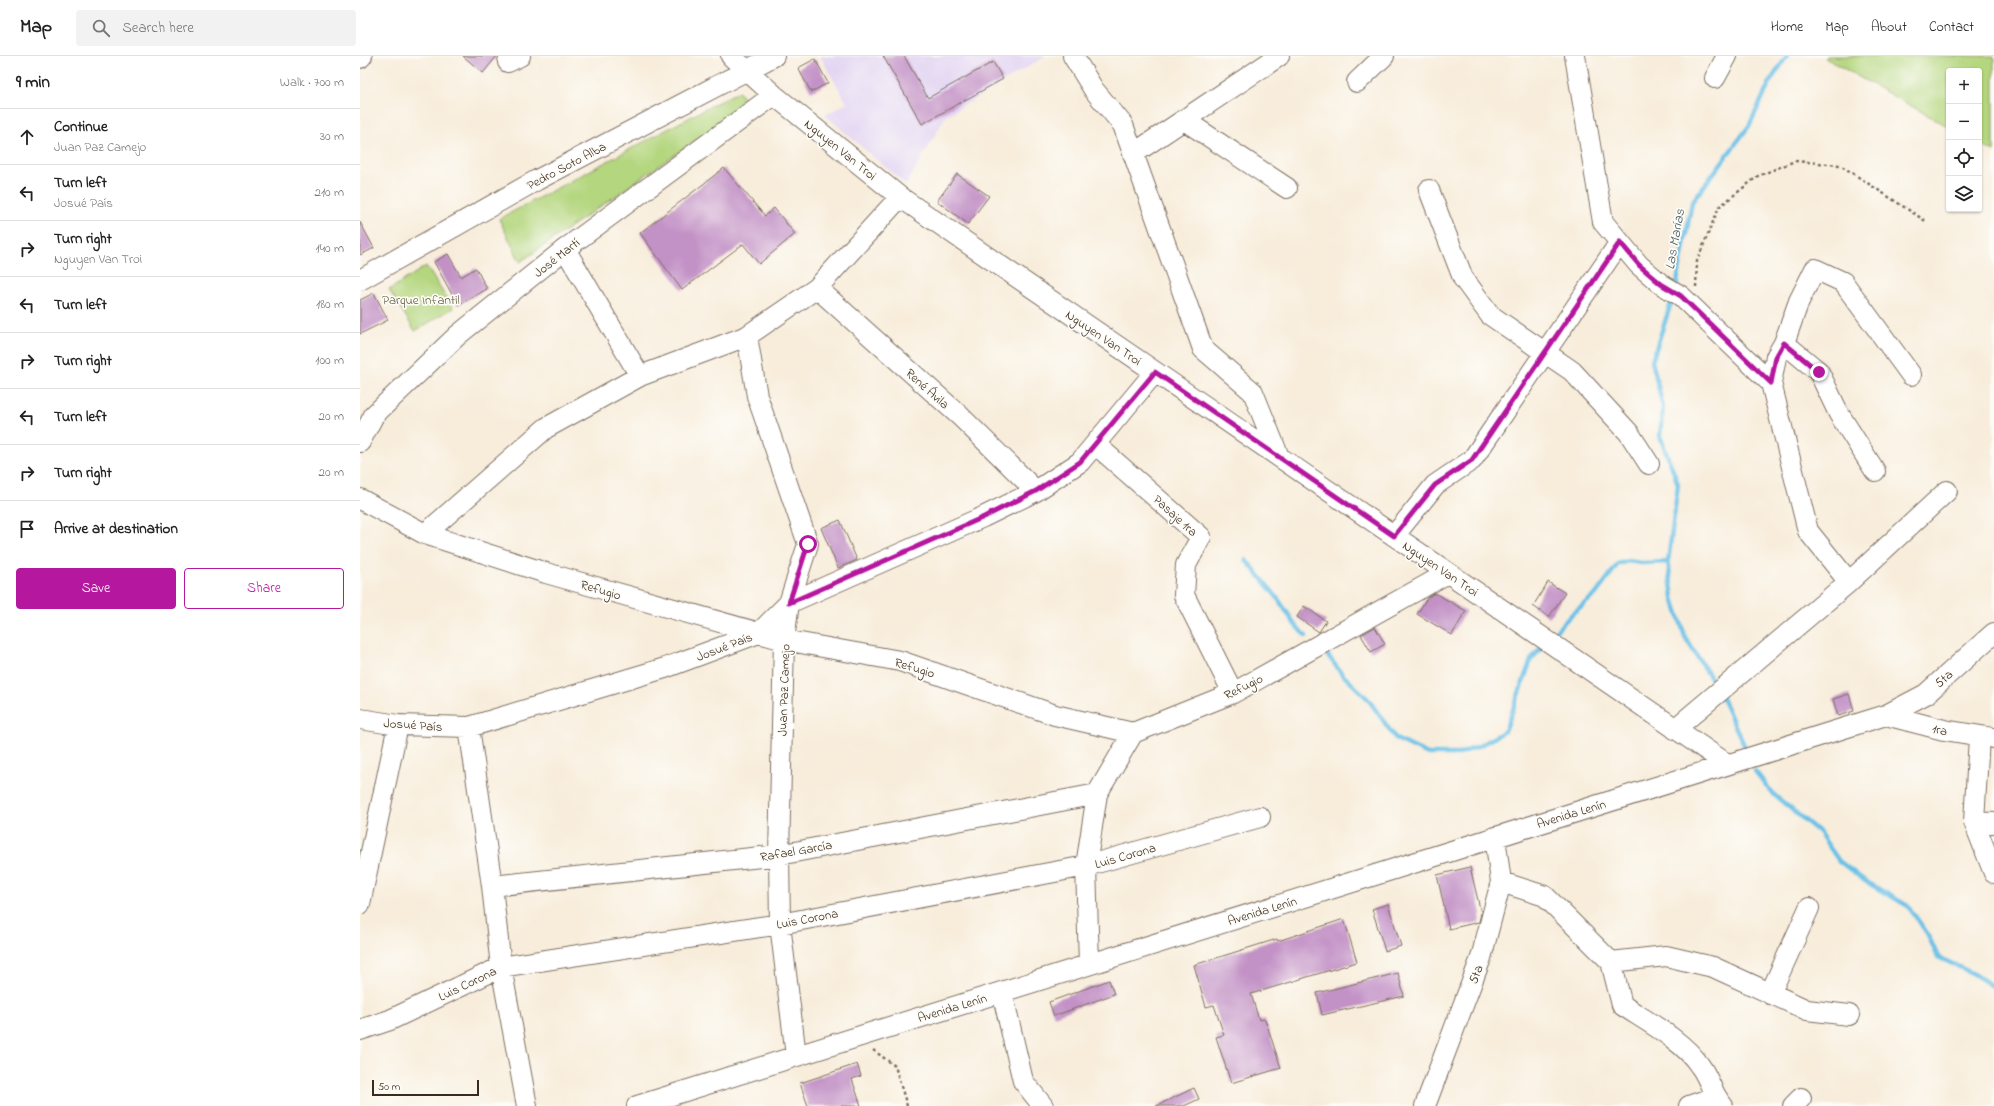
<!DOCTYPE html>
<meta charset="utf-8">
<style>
body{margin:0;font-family:"Indie Flower",sans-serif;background:#f2f2f2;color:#222}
.controls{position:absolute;right:12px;top:12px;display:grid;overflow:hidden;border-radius:4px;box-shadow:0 1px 3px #0004}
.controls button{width:36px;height:36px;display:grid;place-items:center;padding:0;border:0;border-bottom:1px solid #e0e0e0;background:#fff;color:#222;font:20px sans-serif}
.scale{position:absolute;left:12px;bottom:10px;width:107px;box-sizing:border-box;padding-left:4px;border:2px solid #3b2a1e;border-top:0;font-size:11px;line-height:14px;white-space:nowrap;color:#3b2a1e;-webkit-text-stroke:3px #fdfcf7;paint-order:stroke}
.stop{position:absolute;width:12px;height:12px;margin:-9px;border:3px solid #b5179e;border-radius:50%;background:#fff}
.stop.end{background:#b5179e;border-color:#fff;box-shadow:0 1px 4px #0008}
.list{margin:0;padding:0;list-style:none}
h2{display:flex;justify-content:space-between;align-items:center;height:52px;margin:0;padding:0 16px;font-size:17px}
h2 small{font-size:13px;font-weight:400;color:#767676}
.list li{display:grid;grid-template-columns:26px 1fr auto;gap:12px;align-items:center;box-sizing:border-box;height:56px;padding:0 16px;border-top:1px solid #e0e0e0}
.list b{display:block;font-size:15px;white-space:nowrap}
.list p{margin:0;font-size:13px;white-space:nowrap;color:#767676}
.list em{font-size:13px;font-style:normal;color:#767676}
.actions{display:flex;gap:8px;padding:12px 16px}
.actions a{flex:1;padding:9px 0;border:1px solid #b5179e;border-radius:4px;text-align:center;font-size:14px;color:#b5179e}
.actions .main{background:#b5179e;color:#fff}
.icon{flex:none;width:22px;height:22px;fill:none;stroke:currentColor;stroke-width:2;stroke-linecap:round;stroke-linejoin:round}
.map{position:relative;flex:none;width:1634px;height:1050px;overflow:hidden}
header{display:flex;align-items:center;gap:24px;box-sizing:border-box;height:56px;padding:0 20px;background:#fff;border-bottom:1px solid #e0e0e0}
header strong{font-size:19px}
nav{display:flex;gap:22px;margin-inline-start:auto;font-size:14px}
.search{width:280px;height:36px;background:#f2f2f2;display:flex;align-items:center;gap:10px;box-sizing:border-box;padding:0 14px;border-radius:4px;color:#767676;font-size:15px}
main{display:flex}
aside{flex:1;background:#fff}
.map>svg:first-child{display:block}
.built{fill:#e2d4f3}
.green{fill:#b4d67e;stroke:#78804e}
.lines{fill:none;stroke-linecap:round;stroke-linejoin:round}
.stream{stroke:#6ac1e7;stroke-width:4.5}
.building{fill:#c291c6}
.minor-casing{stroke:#7d6e60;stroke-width:22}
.path{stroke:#7d6e60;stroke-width:2.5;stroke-dasharray:3 3;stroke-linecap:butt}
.minor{stroke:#fff;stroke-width:20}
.route{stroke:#b5179e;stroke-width:5}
.labels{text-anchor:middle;stroke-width:3.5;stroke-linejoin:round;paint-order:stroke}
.street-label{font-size:13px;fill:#3b2a1e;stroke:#fdfcf7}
.park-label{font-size:13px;fill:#595536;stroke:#fdfcf7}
.water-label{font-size:14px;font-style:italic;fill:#4b5f64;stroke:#fdfcf7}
</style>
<header>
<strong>Map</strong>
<div class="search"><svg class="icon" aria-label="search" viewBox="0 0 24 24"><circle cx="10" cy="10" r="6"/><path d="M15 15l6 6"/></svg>Search here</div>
<nav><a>Home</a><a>Map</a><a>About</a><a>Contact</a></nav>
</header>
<main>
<aside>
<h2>9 min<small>Walk · 700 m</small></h2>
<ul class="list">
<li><svg class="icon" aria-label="ahead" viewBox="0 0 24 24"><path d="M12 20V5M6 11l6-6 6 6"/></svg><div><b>Continue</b><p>Juan Paz Camejo</p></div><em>30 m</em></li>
<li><svg class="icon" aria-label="left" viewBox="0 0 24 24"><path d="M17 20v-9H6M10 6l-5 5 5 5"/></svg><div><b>Turn left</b><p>Josué País</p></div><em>210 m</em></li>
<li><svg class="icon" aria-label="right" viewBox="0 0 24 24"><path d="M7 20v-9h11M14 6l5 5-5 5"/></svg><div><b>Turn right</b><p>Nguyen Van Troi</p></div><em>140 m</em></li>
<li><svg class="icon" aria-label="left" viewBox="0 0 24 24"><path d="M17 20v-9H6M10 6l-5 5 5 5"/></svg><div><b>Turn left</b></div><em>180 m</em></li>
<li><svg class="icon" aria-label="right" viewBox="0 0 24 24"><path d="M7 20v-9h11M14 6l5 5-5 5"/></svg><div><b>Turn right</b></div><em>100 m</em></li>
<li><svg class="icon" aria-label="left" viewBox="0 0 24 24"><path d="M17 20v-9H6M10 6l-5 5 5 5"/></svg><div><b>Turn left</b></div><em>20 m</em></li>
<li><svg class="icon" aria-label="right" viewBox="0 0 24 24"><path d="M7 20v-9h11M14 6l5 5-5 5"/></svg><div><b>Turn right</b></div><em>20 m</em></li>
<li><svg class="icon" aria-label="arrive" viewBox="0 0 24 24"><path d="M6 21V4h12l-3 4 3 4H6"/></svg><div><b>Arrive at destination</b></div></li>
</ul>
<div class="actions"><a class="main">Save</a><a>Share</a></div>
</aside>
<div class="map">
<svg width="1634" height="1050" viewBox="0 0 1634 1050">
<rect width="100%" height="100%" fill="#fdfcf7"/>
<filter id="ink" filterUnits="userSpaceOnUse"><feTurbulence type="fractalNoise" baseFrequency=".025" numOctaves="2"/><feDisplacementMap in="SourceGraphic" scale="8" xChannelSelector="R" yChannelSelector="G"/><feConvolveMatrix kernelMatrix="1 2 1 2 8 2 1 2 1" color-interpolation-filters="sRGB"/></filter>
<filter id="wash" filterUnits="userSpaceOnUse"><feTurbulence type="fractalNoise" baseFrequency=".012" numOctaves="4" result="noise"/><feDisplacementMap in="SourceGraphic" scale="16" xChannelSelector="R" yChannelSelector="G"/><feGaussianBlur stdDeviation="0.9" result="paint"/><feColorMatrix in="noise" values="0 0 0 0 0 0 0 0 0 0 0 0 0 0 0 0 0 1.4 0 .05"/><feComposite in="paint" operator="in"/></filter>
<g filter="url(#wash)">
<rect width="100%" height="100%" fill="#f8eddb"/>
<path class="built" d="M460,0H686L586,60L546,129L465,59L487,47Z"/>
<path class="green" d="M1466,0H1634V96L1619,88V15H1589V71L1465,2Z
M379,35L388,48L160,206L139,163Z
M66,210L93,252L55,275L29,234Z"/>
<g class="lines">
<path class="stream" d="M1316,232L1332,146L1389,70L1411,24L1427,0
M886,504L916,540L936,570L946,580
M1308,506L1313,542L1325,581L1357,632
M1191,580L1212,558L1236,538L1258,508L1268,505L1281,507L1308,506L1318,428L1300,380L1303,351L1292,305L1313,241
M966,597L982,618L1008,643L1036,683L1068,698H1099L1121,689L1145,675L1171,604L1185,587
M1361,640L1385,691
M1395,715L1413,738L1459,776L1479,805L1505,825L1548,850L1567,877L1578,901L1614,918L1634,931"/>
</g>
<g id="blocks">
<path class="building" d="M103,0H137L123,17Z
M523,0H544L568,42L633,6L643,23L562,68Z
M455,3L468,27L451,36L438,12Z
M364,112L405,160L414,152L435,178L399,208L383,188L322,234L280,177Z
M597,118L629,140L608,168L577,145Z
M0,166L14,192L0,199Z
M88,198L101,221L116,212L127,233L98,249L74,206Z
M14,237L28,264L0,278V244Z
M480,464L497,504L478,512L461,472Z
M1188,526L1205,537L1189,561L1173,550Z
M1075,537L1106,555L1092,579L1057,558L1067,542Z
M944,550L966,565L959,576L937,561Z
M1015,571L1025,588L1011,596L1001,579Z
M1489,638L1494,655L1478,660L1473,643Z
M1110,811L1121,857L1119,866L1089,873L1077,819Z
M1028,848L1041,890L1025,895L1012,853Z
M984,863L997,906L891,938L899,964L905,963L921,1012L871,1027L856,981L864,979L854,949L846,951L834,909L917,883L918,885Z
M1038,917L1044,940L962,959L957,937Z
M749,924L754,938L694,960L689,946Z
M497,1008L501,1020L492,1023L501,1050H448L440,1027Z
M834,1032L839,1043L824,1050H796Z"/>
</g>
</g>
<g filter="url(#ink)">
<use href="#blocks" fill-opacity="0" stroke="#7d6e60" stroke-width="1"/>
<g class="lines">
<g class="minor-casing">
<path id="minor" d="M371,0L414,39L540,141L1367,708
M713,0L734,34L763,69L843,293L893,336L919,401
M1215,0L1243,166L1279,209L1301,228L1321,240L1411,327L1448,475L1489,526
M0,2L2,0
M148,6L160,0
M1355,22L1367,0
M997,26L1024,0
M824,64L927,132
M773,98L919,0
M1069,134L1103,222L1130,259L1212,315L1269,377L1289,408
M205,193L280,320
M0,224L177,124L414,0
M457,232L600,360L676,435
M387,280L397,340L448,488L429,547L424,584L419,799L420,868L436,1000
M1424,287L1439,245L1455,213L1483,226L1551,319
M1411,327L1416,301L1424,287L1459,316L1479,358L1515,415
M0,386L14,359L98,279L205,193L414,39
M735,388L841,481L826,509L824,539L873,637
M0,443L65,478L186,517L424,584L540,605L695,659L773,677L873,637L1088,517
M65,478L186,372L280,320L387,280L457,232L540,141
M1034,480L1075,429L1112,404L1260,186
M1526,659L1584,674L1634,682
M0,663L38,669L109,671L305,612L399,577L429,547L623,461L676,435L720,406L795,316
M109,671L132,830L141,911L167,1050
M1315,673L1489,526L1587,435
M1619,681L1614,766L1634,817
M1614,766L1634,767
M1141,826L1185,840L1251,906L1262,949C1286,965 1324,985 1340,1010C1350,1023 1351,1037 1363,1050
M132,830L419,799L737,738
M0,848L38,669
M1251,906L1306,900L1353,911L1447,954L1489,959
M729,908L726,810L737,738L773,677
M642,936L663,1025L683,1050
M1410,938L1449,852
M0,974L30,964L141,911L420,868L726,810L900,761
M277,1050L1526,659L1566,638L1634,577
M1065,1050L1121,902L1141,826L1135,781
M1329,1050L1355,1041
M1433,1050L1441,1042"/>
</g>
<path class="path" d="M1336,231L1337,205L1359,151L1398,120L1435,105L1480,109L1567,166
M513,994L535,1010L547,1050"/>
<use href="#minor" class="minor"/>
</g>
</g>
<g class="lines" filter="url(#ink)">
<path class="route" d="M448,488L429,547L624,461L676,435L720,406L795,316L1034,480L1075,429L1112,404L1260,186L1279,209L1301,228L1321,240L1411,327L1416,301L1424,287L1459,316"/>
</g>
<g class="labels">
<g class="street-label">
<text transform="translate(481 93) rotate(39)" y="5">Nguyen Van Troi</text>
<text transform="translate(206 109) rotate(-28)" y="5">Pedro Soto Alba</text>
<text transform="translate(196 201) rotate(-38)" y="5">José Martí</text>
<text transform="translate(744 281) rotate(34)" y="5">Nguyen Van Troi</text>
<text transform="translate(568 332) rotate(42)" y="5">René Ávila</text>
<text transform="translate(816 459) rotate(42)" y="5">Pasaje 1ra</text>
<text transform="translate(1081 512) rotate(34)" y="5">Nguyen Van Troi</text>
<text transform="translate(241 533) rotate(16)" y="5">Refugio</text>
<text transform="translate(364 590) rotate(-21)" y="5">Josué País</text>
<text transform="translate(555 611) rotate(17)" y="5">Refugio</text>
<text transform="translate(1583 622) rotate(-42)" y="5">5ta</text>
<text transform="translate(883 630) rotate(-27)" y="5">Refugio</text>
<text transform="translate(423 634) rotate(-88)" y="5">Juan Paz Camejo</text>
<text transform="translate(53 668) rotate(4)" y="5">Josué País</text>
<text transform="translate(1580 673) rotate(13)" y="5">1ra</text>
<text transform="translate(1211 757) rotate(-17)" y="5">Avenida Lenín</text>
<text transform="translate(436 794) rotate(-10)" y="5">Rafael García</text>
<text transform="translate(765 799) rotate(-16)" y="5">Luis Corona</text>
<text transform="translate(902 854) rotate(-17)" y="5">Avenida Lenín</text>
<text transform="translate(447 862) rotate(-11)" y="5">Luis Corona</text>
<text transform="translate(1115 918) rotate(-69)" y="5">5ta</text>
<text transform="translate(107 927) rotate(-26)" y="5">Luis Corona</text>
<text transform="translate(592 951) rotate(-17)" y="5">Avenida Lenín</text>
</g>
<g class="park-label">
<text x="61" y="248">Parque Infantil</text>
</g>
<g class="water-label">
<text transform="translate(1314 183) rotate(-80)" y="5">Las Marías</text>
</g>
</g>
</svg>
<div class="controls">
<button>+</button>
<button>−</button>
<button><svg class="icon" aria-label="locate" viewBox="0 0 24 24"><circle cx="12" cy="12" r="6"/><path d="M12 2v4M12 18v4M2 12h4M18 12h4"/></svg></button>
<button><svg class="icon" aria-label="layers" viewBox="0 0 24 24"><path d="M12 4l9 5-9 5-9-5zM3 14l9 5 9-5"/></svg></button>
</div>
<div class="scale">50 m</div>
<div class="stop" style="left:448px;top:488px"></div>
<div class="stop end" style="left:1459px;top:316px"></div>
</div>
</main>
